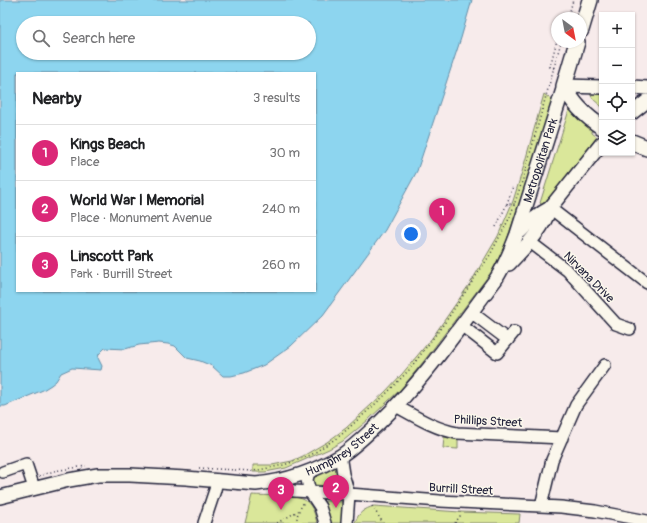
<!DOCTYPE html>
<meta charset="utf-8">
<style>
body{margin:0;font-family:Pangolin,sans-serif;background:#f2f2f2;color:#202124}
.controls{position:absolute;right:12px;top:12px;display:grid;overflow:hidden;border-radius:0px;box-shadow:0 1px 3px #0004}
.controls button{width:36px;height:36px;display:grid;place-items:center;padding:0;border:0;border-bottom:1px solid #e0e0e0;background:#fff;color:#202124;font:20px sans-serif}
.compass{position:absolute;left:551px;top:12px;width:36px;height:36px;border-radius:50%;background:#fff;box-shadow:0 1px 3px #0004;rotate:148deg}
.you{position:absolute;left:411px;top:234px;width:14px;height:14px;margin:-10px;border:3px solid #fff;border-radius:50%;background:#1a73e8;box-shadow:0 0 0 6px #1a73e833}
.badge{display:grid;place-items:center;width:26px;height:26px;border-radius:50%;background:#db2777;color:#fff;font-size:13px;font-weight:700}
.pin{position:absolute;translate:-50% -33px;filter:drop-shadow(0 1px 2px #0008)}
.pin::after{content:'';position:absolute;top:21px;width:14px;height:12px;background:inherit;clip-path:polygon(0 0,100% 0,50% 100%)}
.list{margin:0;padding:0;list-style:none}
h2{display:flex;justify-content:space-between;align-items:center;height:52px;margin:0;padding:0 16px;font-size:17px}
h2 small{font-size:13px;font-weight:400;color:#757577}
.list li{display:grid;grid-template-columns:26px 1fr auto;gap:12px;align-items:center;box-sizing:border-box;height:56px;padding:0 16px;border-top:1px solid #e0e0e0}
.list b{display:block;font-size:15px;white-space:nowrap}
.list p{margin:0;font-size:13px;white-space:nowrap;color:#757577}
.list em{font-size:13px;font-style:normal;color:#757577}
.icon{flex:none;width:22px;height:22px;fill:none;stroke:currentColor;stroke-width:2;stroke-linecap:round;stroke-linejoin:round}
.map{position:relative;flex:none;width:647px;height:523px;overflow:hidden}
.search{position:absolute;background:#fff;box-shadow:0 1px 3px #0004;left:16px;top:16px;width:300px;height:44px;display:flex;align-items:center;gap:10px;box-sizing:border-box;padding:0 14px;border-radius:22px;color:#757577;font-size:15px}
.panel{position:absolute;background:#fff;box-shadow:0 1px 3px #0004;left:16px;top:72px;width:300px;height:220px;border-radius:0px}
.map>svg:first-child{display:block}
.green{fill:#dae79a;stroke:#7e846a}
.water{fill:#8dd5ef;stroke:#628da7;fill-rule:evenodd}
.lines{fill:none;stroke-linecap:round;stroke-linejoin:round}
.minor-casing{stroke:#22223b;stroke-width:14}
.major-casing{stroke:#22223b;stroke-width:16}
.highway-casing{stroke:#22223b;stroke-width:18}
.path{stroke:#22223b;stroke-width:1.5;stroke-dasharray:1 3;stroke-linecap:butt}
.minor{stroke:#fbf7ec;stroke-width:11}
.major{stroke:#fbf7ec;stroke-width:13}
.highway{stroke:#fbf7ec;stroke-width:15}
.labels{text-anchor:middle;stroke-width:3;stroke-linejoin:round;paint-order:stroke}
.street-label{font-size:12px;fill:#22223b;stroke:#fbf7ec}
</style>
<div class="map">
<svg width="647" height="523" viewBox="0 0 647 523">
<rect width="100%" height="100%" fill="#f7ebeb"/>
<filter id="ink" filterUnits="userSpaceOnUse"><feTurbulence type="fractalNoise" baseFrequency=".025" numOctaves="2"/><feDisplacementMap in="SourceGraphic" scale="8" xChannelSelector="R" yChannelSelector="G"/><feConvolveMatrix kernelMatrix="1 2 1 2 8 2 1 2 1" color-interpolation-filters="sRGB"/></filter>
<g filter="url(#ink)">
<path class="green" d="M589,92H602V107L593,99Z
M544,94L553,101L505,246L492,271L424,361L401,389L367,421L343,441L329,449L286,468L265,472H253V465H272L292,461L303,456L327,442L346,428L385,392L402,374L432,338L471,282L498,236L513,201L522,172Z
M569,110H571L592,129V133L597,137L552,194L542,205L540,203Z
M444,437L458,440V449L443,448Z
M338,466L342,487L315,485L313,484L312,478L314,476Z
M252,495C264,496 297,494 306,501C313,506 315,515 317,523H245Z
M325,501L344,502L343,523H330L329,514L324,503Z
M374,506L460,512L520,514L519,523H355C358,513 364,509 374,506Z"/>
<path class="water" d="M0,0H472L461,38L417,171L385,230L323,315L291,346L264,365L244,373L231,376H223L212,366L200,361L187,358L175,346L168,344L159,343L139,345L125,349L105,348L99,354L98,358L102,366L101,370L72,368L61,373L56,381L51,385L43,390L5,406H0ZM23,23H309V53H23ZM17,73H315V291H17Z"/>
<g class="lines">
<g class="minor-casing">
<path id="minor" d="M550,208L647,283
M530,242L568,271L616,324L630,329
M471,312L508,340
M461,325L497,353L514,332
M396,406C416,417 435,429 457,433L562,438
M342,454L341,461L343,474L349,494L347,523
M3,472L26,464L34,488
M309,472L307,480L310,492L320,507L325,523
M276,481L283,488L294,491L349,494L440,501L561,507L595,511L647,521
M541,506L552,460L576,405L605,365
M204,523L215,490L217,480"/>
</g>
<g class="major-casing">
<g id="major">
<path d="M632,87L647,88"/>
<path d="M632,113L647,101"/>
<path d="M520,232C529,223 538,214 550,208L602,143"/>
<path d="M509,264C525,247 543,230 550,208"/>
<path id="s1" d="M0,497L69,480L98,475H130L186,478L256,484C286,481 316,471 342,455C355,446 367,434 379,423C424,380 459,328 496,279C505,265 511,250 517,234L564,86L602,87"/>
</g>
</g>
<g class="highway-casing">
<path id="highway" d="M581,30L590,0
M564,86C573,104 585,116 602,127
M564,86L577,42
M632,142L647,148"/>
</g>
<path class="path" d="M568,18L573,0
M554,68L550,67L557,40
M507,204L513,186
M496,227L507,204H515
M199,468L253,471L284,465L311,455L341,435L384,396L409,370L446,321L490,255L510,217L523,179L561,42
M39,476L54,471L86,466
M372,506L383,523
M277,523L298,511
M297,523C296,514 300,509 304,502
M455,523L460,516V512"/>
<use href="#minor" class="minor"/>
<use href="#major" class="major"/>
<use href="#highway" class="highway"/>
</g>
</g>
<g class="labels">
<g class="street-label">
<text dy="4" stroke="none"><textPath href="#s1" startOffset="712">Metropolitan Park</textPath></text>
<text transform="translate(589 277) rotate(45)" y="4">Nirvana Drive</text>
<text transform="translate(488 421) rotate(3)" y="4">Phillips Street</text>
<text dy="4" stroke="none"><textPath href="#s1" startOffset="353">Humphrey Street</textPath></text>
<text transform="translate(461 489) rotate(3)" y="4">Burrill Street</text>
</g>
</g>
</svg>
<div class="controls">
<button>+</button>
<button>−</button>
<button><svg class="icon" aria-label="locate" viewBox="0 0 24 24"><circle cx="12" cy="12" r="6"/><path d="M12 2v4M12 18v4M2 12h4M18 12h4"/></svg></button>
<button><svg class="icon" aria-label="layers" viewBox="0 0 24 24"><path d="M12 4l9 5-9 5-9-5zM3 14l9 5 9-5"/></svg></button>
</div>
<svg class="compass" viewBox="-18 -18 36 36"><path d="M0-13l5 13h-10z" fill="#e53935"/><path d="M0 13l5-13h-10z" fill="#757577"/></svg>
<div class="you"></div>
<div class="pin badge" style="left:442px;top:231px">1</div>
<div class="pin badge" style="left:336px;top:508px">2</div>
<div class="pin badge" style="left:281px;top:510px">3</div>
<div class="search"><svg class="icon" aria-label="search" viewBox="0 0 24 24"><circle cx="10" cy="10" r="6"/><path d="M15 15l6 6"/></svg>Search here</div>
<section class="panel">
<h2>Nearby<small>3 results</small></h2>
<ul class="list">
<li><span class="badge">1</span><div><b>Kings Beach</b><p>Place</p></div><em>30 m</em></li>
<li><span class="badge">2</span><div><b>World War I Memorial</b><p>Place · Monument Avenue</p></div><em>240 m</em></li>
<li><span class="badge">3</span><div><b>Linscott Park</b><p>Park · Burrill Street</p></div><em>260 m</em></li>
</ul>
</section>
</div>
